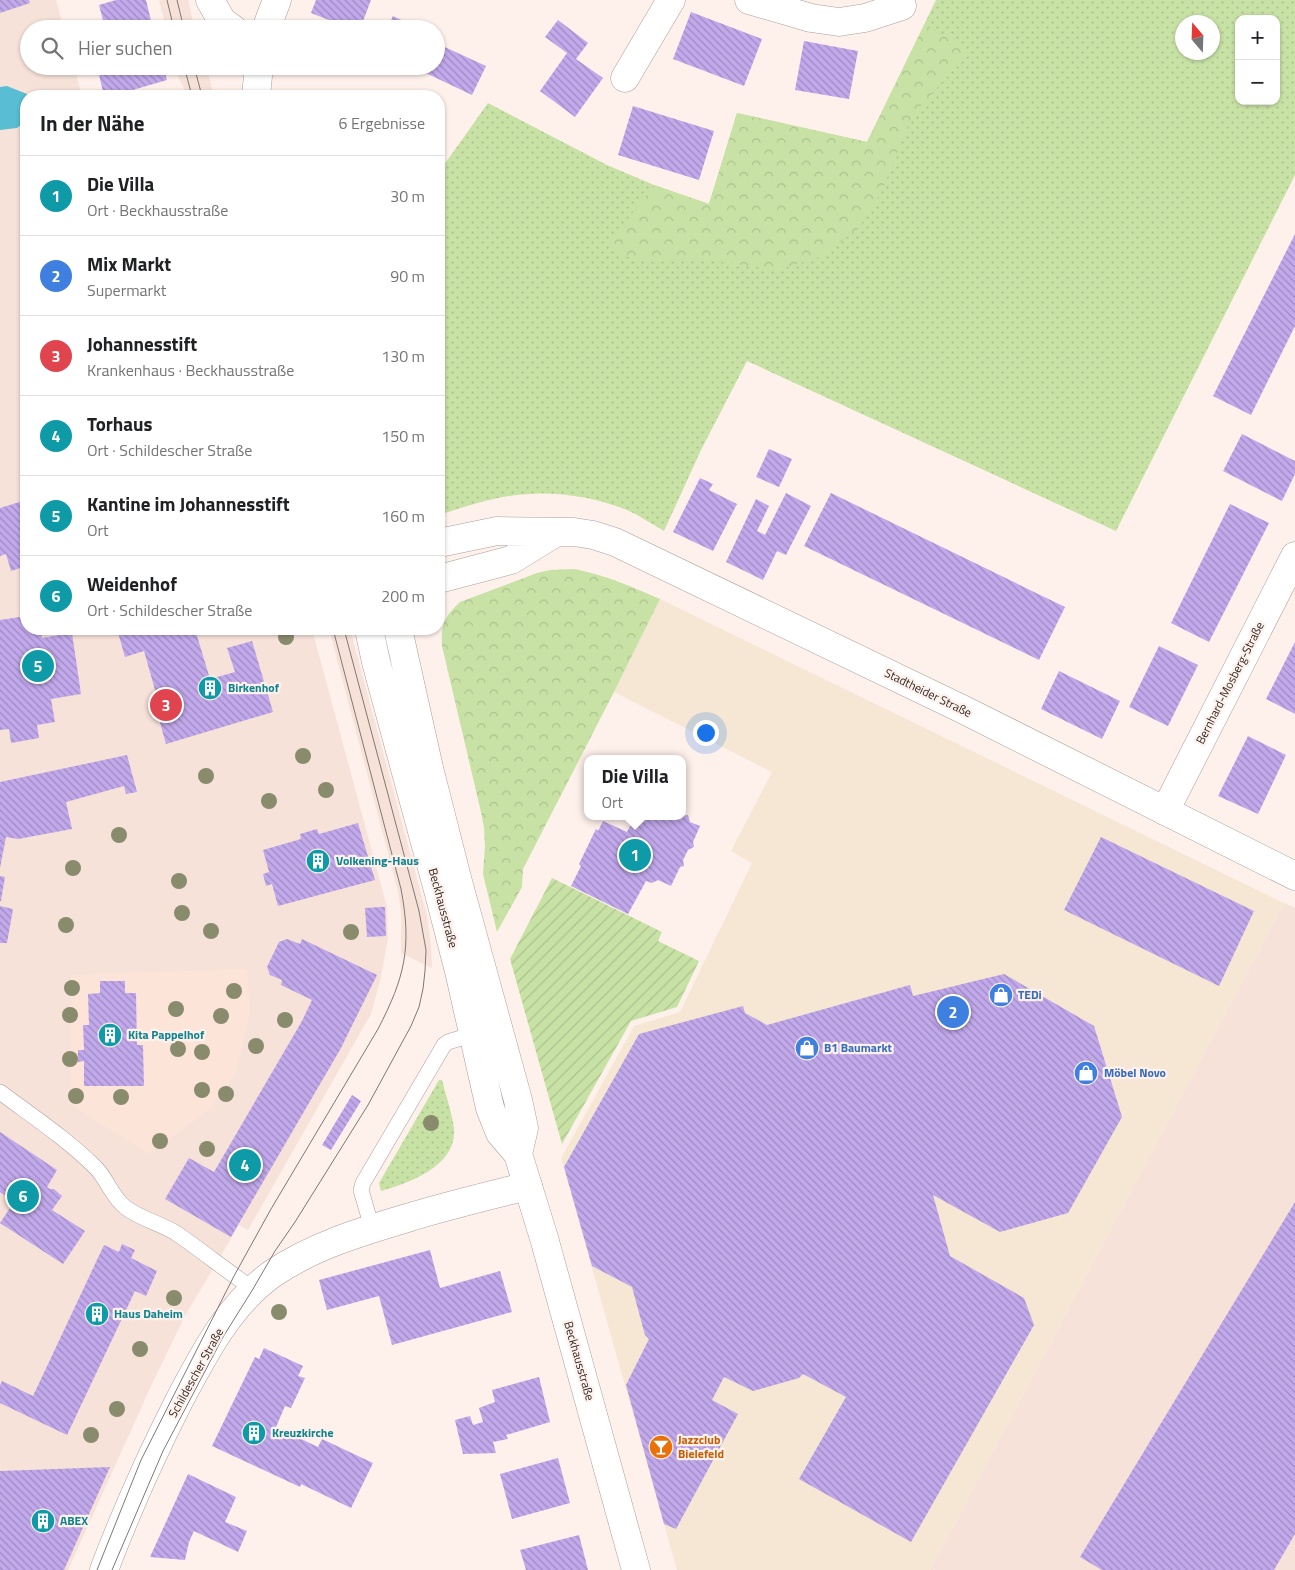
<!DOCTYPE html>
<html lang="de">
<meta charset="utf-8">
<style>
body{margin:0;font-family:"Titillium Web",sans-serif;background:#f6f6f6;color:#202124}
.controls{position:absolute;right:15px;top:15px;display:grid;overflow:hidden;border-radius:10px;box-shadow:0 1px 4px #0004}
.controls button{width:45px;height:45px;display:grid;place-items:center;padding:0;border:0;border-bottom:1px solid #e0e0e0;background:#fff;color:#202124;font:25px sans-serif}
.compass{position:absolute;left:1175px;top:15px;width:45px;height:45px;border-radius:50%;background:#fff;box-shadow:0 1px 4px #0004;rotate:341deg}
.you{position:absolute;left:705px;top:732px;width:18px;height:18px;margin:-12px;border:4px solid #fff;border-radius:50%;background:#1a73e8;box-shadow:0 0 0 8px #1a73e833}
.badge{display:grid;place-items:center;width:32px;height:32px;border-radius:50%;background:#854706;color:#fff;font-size:16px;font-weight:700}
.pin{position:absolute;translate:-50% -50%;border:2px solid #fff;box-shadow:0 1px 5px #0006}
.popup{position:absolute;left:584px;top:755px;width:102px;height:65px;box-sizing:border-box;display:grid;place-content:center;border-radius:10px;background:#fff;filter:drop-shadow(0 1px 4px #0005);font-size:16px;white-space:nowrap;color:#757577}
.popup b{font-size:19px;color:#202124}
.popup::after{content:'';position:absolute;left:50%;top:100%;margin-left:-10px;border:10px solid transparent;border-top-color:#fff}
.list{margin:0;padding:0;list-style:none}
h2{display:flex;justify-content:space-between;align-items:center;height:65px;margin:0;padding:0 20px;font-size:21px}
h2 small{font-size:16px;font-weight:400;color:#757577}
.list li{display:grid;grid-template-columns:32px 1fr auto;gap:15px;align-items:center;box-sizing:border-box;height:80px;padding:0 20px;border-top:1px solid #e0e0e0}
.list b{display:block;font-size:19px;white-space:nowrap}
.list p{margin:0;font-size:16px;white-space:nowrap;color:#757577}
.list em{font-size:16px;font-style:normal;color:#757577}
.icon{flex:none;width:28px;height:28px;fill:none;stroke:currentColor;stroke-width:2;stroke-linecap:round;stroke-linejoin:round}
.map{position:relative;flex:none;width:1295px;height:1570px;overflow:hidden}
.search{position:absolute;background:#fff;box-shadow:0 1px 4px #0004;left:20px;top:20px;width:425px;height:55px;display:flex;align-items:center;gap:12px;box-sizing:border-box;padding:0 18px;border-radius:28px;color:#757577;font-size:19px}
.panel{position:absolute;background:#fff;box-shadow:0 1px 4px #0004;left:20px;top:90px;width:425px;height:545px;border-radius:20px}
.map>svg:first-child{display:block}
.commercial{fill:#f6e7d4}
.built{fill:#f7e2d9}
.education{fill:#fce4d9}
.grass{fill:url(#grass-dots);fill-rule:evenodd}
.forest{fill:url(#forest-crowns)}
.garden{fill:url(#garden-furrows)}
.water{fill:#59bed3}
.building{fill:url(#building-back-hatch)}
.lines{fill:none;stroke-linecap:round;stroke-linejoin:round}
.service-casing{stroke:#ab9e99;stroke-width:16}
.minor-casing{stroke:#ab9e99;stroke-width:29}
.tertiary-casing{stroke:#ab9e99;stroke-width:29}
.secondary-casing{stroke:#ab9e99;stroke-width:29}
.service{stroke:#fff;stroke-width:15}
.minor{stroke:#fff;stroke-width:28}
.tertiary{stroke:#fff;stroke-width:28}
.secondary{stroke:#fff;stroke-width:28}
.tram{stroke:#7f7774;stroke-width:1}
.tree{fill:#888b6c}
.labels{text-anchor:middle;stroke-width:4.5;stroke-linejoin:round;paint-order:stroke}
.street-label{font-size:12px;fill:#2f2a28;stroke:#fef0eb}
.culture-label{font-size:12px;font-weight:bold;fill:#0d838f;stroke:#fef0eb;text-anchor:start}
.shop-label{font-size:12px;font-weight:bold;fill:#366cbe;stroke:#fef0eb;text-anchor:start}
.food-label{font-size:12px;font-weight:bold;fill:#c56008;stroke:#fef0eb;text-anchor:start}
</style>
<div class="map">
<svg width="1295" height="1570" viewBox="0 0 1295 1570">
<defs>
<pattern id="grass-dots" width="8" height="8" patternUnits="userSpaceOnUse" patternTransform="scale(1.25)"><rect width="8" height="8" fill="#c8e2a5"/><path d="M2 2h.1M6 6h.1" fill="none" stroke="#acc28e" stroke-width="1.8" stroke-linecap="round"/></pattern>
<pattern id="forest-crowns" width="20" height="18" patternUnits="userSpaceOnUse" patternTransform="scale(1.25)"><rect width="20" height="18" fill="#c8e2a5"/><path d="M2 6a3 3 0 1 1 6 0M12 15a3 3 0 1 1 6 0" fill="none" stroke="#acc28e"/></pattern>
<pattern id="garden-furrows" width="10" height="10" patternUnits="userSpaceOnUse" patternTransform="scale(1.25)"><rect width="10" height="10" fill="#c8e2a5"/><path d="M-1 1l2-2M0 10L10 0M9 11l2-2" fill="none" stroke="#acc28e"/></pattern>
<pattern id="building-back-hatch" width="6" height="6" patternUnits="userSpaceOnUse" patternTransform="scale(1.25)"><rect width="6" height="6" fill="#c2a9ec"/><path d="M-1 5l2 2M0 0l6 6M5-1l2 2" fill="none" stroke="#9e8abf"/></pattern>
</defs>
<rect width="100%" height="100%" fill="#fef0eb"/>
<path class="commercial" d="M660,599L1284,903L930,1570H677L561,1158L634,1026L680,1012L752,863L731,851L772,772L614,692Z"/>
<path class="built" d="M0,0H56L64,29H29V66H74L82,96H26V629H312L387,907L388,938L381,977L371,1014L248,1230L239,1225L185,1316L152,1384L68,1570H0Z
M159,0H188L195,29H166Z
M176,66H206L214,96H186L183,86L179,79Z
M329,629H350L427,916L431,946L432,968L401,953V913L398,891Z
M1284,903L1295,908V1570H930Z"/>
<path class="education" d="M247,969L250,1010L236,1073L210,1109L149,1154L71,1105V975Z"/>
<path class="grass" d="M936,0H1295V175L1116,531L747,361L701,450L664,531C652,524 640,516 627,510C587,494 540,489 498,498C478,502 458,509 439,515V172L488,103L607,165L654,185L709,204L737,113L867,142ZM1239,19H1276V101H1239ZM1182,22H1212V52H1182Z
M439,1080H442C446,1096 452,1113 454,1129C457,1166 409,1183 381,1191L379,1183Z"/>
<path class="forest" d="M925,24L959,43L968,56L951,72L912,116L881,193L858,229L819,257L778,270L714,261L651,262L615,254L610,242L654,185L709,204L737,113L867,142Z
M574,569C606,575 630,586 660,599L614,692L523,869L522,887L497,932L483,874L485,846L484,828L481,812L442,646C441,625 444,617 460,602L537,573L550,570Z"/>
<path class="garden" d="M552,878L662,932L658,941L699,961L677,1007L631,1021L562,1144L510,959Z"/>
<path class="water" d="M7,86L27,94L26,121L17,128L0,130V87Z"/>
<path class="building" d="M0,0H29L30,3L0,13Z
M116,0H146L153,29H91L104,24L99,5Z
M316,0H371L360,29H352L311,13Z
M691,12L762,39L744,86L673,59Z
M393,16L420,29H387Z
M558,20L588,43L576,59L603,78L575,117L540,91L567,53L545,37Z
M804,41L858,51L849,99L795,90Z
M436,43L486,66L472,95L411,66H436Z
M97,66H163L167,80L112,96H104Z
M633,106L714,131L699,180L618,155Z
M1295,234V326L1251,415L1213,396Z
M1242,434L1295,461V474L1282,501L1223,471Z
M769,449L792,459L779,487L756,477Z
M700,478L713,484L709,490L737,504L713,551L673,532Z
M786,493L811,506L786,555L777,551L763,580L726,562L756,499L769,506L757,531L765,535Z
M831,493L1065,607L1039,660L804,546Z
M26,500V566L11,571L6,554L0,556V508Z
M1230,504L1269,523L1209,642L1171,623Z
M26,616V629H41L42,638L72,633L81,694L51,699L55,722L37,725L39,738L11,743L9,729L0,730V620Z
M117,629H195L210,679L235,672L227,648L252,641L273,712L166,744L153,698L157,697L144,651L125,657Z
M1295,642V714L1266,699Z
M1159,646L1198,665L1168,726L1129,707Z
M1059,671L1120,701L1102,739L1041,709Z
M1248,736L1286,755L1258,814L1218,796Z
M127,755L137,792L126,794L124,786L66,802L72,829L18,839L6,837L0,868V782Z
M688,815L690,822L700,826L693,842L694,847L688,850L683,860L684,866L680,867L671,886L658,880L652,883L646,881L628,914L571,886L581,866L579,864L596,829L598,831L603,821L627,832L632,822L631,816H682Z
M358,823L375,880L278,906L272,884L266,886L263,874L269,872L263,850L301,839L300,834L317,829L319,834Z
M1101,837L1254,911L1219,986L1064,910Z
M0,876L5,877L1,901H0Z
M0,906L13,909L7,943H0Z
M381,907H385L386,936L367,937L365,908Z
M287,939L300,944L302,939L377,975L341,1048L231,1237L165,1199L189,1158L214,1172L302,1021L312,1000L281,985L282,980L270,975L267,967L279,942Z
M1004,974L1094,1026L1122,1117L1068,1213L1000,1232L933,1195L950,1256L1024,1298L1034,1325L911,1542L799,1479L846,1397L803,1374L799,1378L753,1391L724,1377L712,1400L738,1414L676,1529L664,1524L626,1385L649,1339L645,1335L632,1287L592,1266L564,1167L639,1034L743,1006L745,1013L767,1025L910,985L913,996Z
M100,981H125V993H136L137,1045H143L144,1086H84V1061L78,1062V1050H84L83,1025H89L88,994L100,993Z
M352,1095L361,1101L331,1150L322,1145Z
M0,1132L57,1170L47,1187L50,1189H54L62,1196L52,1210L85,1231L63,1264L0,1223L14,1202L0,1192Z
M1295,1202V1534L1274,1570H1102L1080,1557Z
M122,1244L135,1250L131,1258L157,1271L146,1296L135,1291L67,1435L0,1403V1385L2,1381L33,1396L104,1245L119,1252Z
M430,1250L440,1288L500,1271L512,1312L392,1345L379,1296L327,1310L319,1280Z
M264,1348L303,1366L298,1376L305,1378L291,1408L285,1406L276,1427L318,1447L322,1439L373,1463L351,1508L301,1484L300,1487L212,1446L255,1357L259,1359Z
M539,1377L550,1422L506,1435L508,1439L493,1442L496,1453L463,1454L455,1420L470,1416L473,1425L483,1422L479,1408L495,1402L492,1390Z
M558,1458L570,1503L512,1519L500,1474Z
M110,1467L64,1570H0V1471Z
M188,1474L236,1497L225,1522L247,1531L238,1552L194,1531L189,1542L185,1560L150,1557Z
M579,1535L588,1570H526L520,1550Z"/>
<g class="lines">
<g class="service-casing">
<path id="service" d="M0,1092C32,1116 67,1139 96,1168C107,1179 112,1197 125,1207C140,1219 160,1223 176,1233C202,1251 227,1271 253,1289
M372,1228L361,1190L363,1183L444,1045L448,1042L480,1032"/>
</g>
<g class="minor-casing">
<path id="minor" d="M210,0L222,21L233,29
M749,0L811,18L839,22L865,18L902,6
M625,78L671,0
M1165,811L1295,556
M104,1570C126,1512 151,1456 179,1401C204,1354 228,1306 272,1274C313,1246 360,1232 407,1218C447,1206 487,1196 528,1186"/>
</g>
<g class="tertiary-casing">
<path id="tertiary" d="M439,543L497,531L574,532L593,535L615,542L960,708L1295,876
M439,579L511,560L555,533"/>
</g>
<g class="secondary-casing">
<path id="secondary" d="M266,29L277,0
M256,96L259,66
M369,629L376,662L438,890L459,971L490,1108L500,1133L518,1154L544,1238L636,1570
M398,629L429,768L457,878L518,1100L524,1128L518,1154"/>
</g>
<use href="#service" class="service"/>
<use href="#minor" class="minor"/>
<use href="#tertiary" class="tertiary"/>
<use href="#secondary" class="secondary"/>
<path class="tram" d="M167,0L174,29
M177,0L184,29
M184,66L192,96
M194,66L202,96
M97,1570L141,1460L234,1276L271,1209L378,1029C405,977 412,947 401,889L333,629
M112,1570L163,1451L223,1337L253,1289L275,1251L295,1222L368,1105L411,1026L419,1007L423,989L425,971L426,950L419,911L344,629"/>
</g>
<g class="tree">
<circle cx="286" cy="637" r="8"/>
<circle cx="303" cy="756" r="8"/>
<circle cx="206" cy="776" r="8"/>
<circle cx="326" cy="790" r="8"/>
<circle cx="269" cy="801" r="8"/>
<circle cx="119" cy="835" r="8"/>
<circle cx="73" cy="868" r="8"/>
<circle cx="179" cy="881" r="8"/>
<circle cx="182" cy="913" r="8"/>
<circle cx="66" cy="925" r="8"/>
<circle cx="211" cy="931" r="8"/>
<circle cx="351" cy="932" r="8"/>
<circle cx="72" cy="988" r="8"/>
<circle cx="234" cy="991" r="8"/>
<circle cx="176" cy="1009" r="8"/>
<circle cx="70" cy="1015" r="8"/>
<circle cx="221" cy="1016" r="8"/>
<circle cx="285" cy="1020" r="8"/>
<circle cx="256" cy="1046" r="8"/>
<circle cx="178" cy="1049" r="8"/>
<circle cx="202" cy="1052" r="8"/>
<circle cx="70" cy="1059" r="8"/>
<circle cx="202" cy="1090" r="8"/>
<circle cx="226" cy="1094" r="8"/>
<circle cx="76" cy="1096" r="8"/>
<circle cx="121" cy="1097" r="8"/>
<circle cx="431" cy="1123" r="8"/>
<circle cx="160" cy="1141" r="8"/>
<circle cx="207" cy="1149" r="8"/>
<circle cx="174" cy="1298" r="8"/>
<circle cx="279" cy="1312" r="8"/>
<circle cx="140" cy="1349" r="8"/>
<circle cx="117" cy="1409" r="8"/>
<circle cx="91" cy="1435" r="8"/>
</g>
<defs>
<g id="building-disc" transform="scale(1.25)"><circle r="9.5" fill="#0f9aa8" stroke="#fef0eb"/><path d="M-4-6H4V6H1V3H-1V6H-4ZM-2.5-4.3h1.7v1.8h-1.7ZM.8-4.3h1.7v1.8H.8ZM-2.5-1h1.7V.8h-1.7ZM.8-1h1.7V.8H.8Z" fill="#fff"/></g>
<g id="shop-disc" transform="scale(1.25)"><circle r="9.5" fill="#3f7fe0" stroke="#fef0eb"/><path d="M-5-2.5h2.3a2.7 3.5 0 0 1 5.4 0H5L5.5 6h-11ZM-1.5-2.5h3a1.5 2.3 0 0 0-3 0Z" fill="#fff"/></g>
<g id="bar-disc" transform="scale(1.25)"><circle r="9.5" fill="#e8710a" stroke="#fef0eb"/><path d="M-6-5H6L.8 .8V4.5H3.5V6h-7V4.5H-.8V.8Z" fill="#fff"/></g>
</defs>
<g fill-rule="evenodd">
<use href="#building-disc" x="210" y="688"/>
<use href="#building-disc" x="318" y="861"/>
<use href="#shop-disc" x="1001" y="995"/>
<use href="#building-disc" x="110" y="1035"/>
<use href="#shop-disc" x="807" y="1048"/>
<use href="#shop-disc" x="1086" y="1073"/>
<use href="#building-disc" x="97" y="1314"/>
<use href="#building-disc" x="254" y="1433"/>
<use href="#bar-disc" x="661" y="1447"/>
<use href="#building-disc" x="43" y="1521"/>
</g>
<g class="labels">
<g class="street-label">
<text transform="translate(1230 683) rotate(-63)" y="4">Bernhard-Mosberg-Straße</text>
<text transform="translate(928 693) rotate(26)" y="4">Stadtheider Straße</text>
<text transform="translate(443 908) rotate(75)" y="4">Beckhausstraße</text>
<text transform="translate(579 1361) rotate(74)" y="4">Beckhausstraße</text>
<text transform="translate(196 1373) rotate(-61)" y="4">Schildescher Straße</text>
</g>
<g class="culture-label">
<text x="228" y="692">Birkenhof</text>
<text x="336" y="865">Volkening-Haus</text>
<text x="128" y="1039">Kita Pappelhof</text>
<text x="114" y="1318">Haus Daheim</text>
<text x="272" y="1437">Kreuzkirche</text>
<text x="60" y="1525">ABEX</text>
</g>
<g class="shop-label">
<text x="1018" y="999">TEDi</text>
<text x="824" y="1052">B1 Baumarkt</text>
<text x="1104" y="1077">Möbel Novo</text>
</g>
<g class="food-label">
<text x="678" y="1444">Jazzclub<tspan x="678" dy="14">Bielefeld</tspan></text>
</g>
</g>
</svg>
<div class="controls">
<button>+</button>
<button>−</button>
</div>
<svg class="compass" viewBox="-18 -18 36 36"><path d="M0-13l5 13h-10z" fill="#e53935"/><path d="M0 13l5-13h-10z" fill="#757577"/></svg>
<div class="you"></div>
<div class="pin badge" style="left:635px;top:855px;background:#0f9aa8">1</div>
<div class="popup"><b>Die Villa</b>Ort</div>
<div class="pin badge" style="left:953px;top:1012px;background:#3f7fe0">2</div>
<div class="pin badge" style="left:166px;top:705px;background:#e0444e">3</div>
<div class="pin badge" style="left:245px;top:1165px;background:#0f9aa8">4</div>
<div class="pin badge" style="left:38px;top:666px;background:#0f9aa8">5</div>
<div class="pin badge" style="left:23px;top:1196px;background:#0f9aa8">6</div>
<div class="search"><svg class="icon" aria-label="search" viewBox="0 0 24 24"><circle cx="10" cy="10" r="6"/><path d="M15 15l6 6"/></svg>Hier suchen</div>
<section class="panel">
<h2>In der Nähe<small>6 Ergebnisse</small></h2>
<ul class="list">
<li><span class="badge" style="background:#0f9aa8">1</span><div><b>Die Villa</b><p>Ort · Beckhausstraße</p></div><em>30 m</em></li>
<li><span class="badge" style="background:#3f7fe0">2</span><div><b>Mix Markt</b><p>Supermarkt</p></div><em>90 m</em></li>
<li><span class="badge" style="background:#e0444e">3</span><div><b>Johannesstift</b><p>Krankenhaus · Beckhausstraße</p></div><em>130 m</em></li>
<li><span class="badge" style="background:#0f9aa8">4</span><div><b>Torhaus</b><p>Ort · Schildescher Straße</p></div><em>150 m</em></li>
<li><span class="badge" style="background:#0f9aa8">5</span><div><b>Kantine im Johannesstift</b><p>Ort</p></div><em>160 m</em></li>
<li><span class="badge" style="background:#0f9aa8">6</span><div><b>Weidenhof</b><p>Ort · Schildescher Straße</p></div><em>200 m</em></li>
</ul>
</section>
</div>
